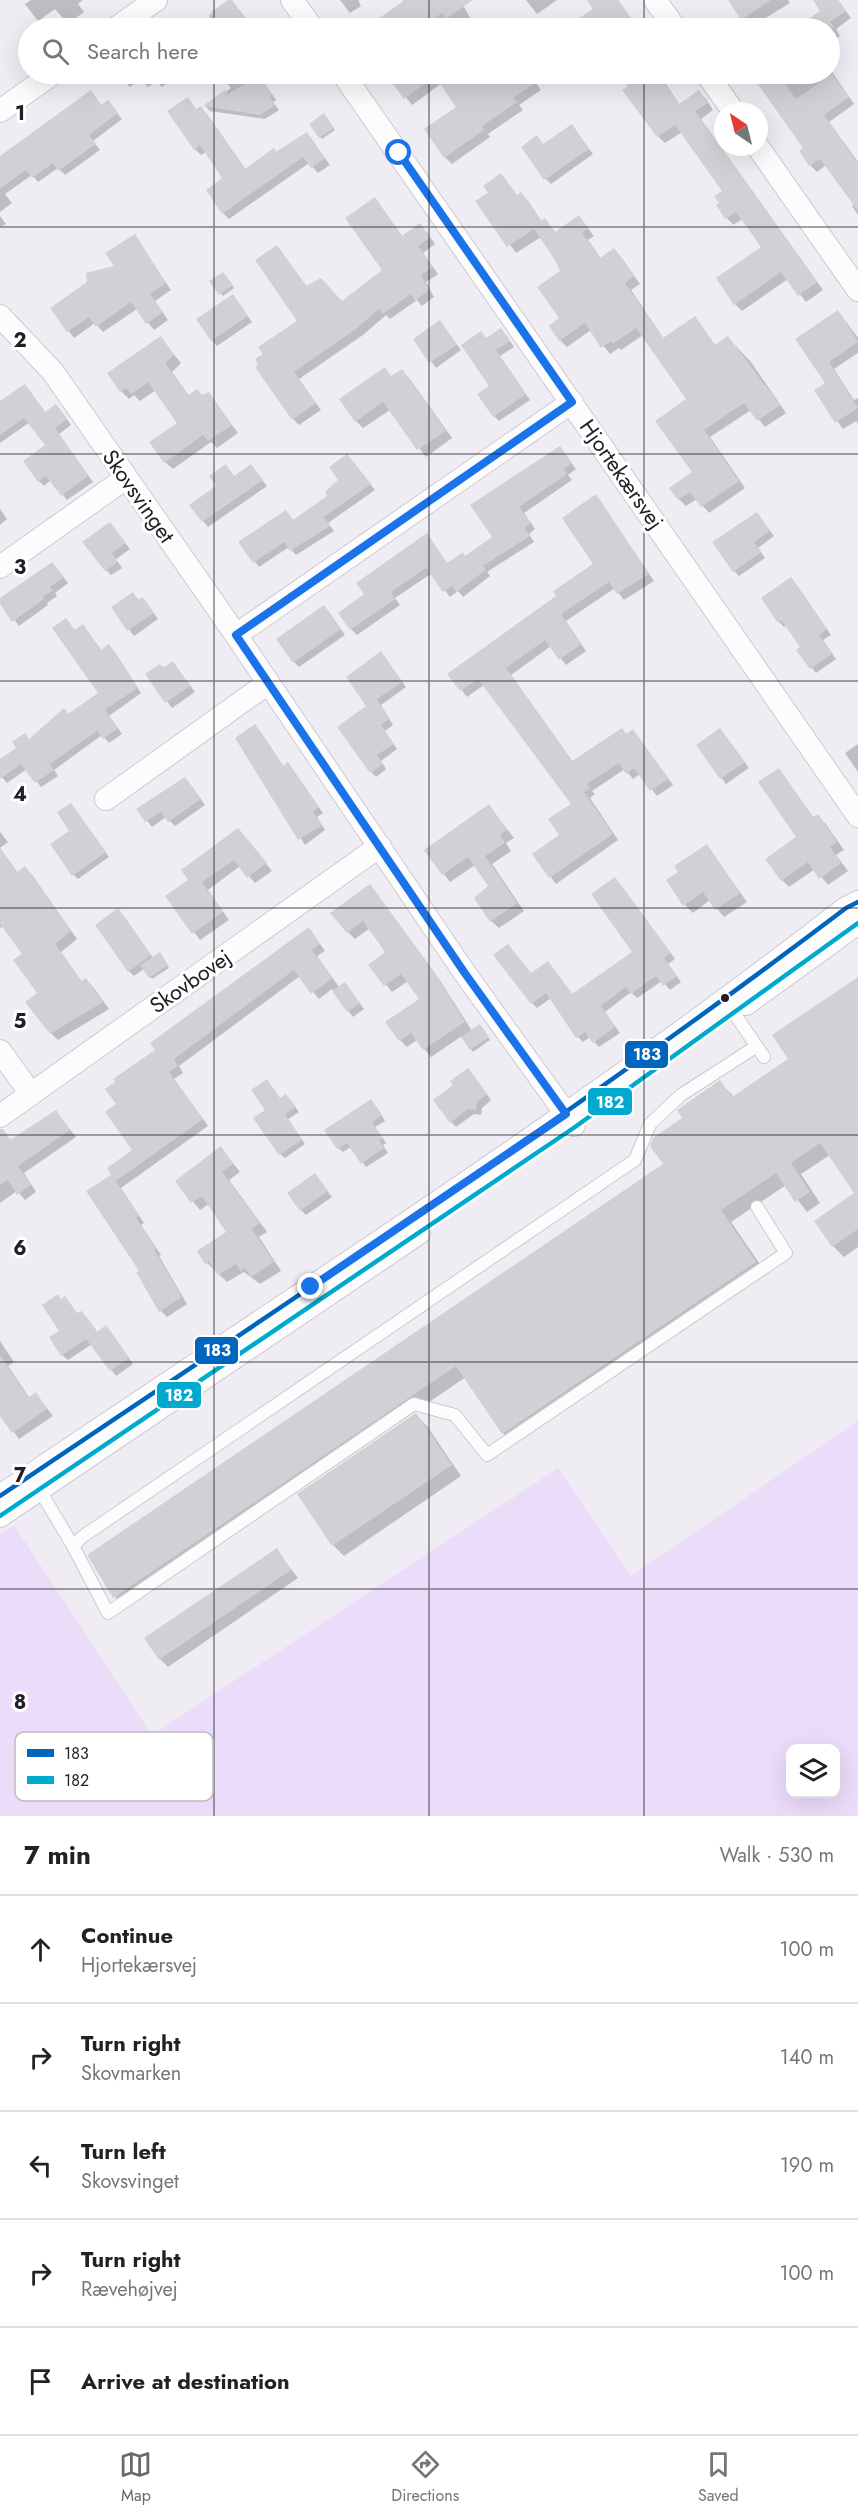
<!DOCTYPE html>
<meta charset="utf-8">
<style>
body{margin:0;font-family:Jost,sans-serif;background:#f2f2f2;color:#222}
.controls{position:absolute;right:18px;bottom:18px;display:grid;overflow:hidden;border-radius:12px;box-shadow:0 6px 24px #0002}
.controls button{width:54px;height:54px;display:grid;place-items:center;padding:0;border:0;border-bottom:2px solid #e0e0e0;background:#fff;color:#222;font:30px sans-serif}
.compass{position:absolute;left:714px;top:102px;width:54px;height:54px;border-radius:50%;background:#fff;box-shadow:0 6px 24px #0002;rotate:325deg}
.stop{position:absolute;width:18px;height:18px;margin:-14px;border:4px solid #1a73e8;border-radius:50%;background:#fff}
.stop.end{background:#1a73e8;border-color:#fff;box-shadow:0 2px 6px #0008}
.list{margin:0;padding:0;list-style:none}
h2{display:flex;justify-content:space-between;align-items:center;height:78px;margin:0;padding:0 24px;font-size:26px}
h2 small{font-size:20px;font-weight:400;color:#767676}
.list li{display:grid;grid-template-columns:39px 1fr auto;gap:18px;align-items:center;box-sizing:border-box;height:108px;padding:0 24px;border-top:2px solid #e0e0e0}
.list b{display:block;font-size:22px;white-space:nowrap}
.list p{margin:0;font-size:20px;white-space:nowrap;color:#767676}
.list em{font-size:20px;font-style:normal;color:#767676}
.icon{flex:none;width:33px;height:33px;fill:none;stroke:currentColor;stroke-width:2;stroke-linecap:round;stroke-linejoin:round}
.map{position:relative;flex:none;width:858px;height:1816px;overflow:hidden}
.search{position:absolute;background:#fff;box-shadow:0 6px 24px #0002;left:18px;right:18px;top:18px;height:66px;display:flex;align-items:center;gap:15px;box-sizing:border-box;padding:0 21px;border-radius:33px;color:#767676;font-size:22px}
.sheet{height:618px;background:#fff}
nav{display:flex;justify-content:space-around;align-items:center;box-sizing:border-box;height:84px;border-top:2px solid #e0e0e0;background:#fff;font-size:16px;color:#767676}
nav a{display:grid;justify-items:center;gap:3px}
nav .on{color:#6a676d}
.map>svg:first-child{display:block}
.green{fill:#ebdcfa;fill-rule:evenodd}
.shadow{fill:#0003}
.building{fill:#d2cfd5}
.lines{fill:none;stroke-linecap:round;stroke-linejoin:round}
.service-casing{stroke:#ccc9cf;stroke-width:14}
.minor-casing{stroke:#ccc9cf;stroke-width:24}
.service{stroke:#fdfcfd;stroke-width:12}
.minor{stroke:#fdfcfd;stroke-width:22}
.bus-1-casing{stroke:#fff;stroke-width:9}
.bus-2-casing{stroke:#fff;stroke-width:9}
.bus-1{stroke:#0065bd;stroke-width:4.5}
.bus-2{stroke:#00a9ce;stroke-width:4.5}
.route{stroke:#1a73e8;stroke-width:8}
.grid{fill:none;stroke:#222025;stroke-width:1.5;stroke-opacity:0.55}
.bus-dot{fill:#222025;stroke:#fff;stroke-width:2}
.labels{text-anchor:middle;stroke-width:6;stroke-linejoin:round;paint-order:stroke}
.street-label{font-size:22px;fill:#222025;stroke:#fff}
.key{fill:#fff;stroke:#bdbcbe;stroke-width:1.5}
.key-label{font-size:16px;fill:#222025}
.grid-label{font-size:20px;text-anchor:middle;font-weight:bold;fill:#222025;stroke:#fff;stroke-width:6;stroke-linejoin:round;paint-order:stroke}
.line-badge{stroke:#fff;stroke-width:2}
.badge-label{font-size:16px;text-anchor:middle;font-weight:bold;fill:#fff}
</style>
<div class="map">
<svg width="858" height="1816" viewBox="0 0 858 1816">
<rect width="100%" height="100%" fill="#f0ecf4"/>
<path class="green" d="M858,1421V1816H0V1534L14,1525L152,1735L558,1468L631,1576ZM790,1748H836V1794H790Z"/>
<path class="shadow" d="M31,0H83L78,4L84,12L68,24L55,9L38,21L25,4Z
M230,0L235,5L254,28H218L209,16Z
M340,0H358L361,6L350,13Z
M403,0H460L476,28H383L378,22L404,2Z
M526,0H557L537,14Z
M589,0H618L638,28H571L570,27L595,9Z
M730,0H788L790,3L751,27Z
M824,0H838L851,18L836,29L840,36L830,43V28H806L803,24L822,11Z
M830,69L854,104L829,122L858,162V215L852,206L855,204L826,165L817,172L810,165L805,148L760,84L773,74H830Z
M119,74H169L172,79L162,87L157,81L148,87L140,79L130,87Z
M220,74H267L261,78L276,100L273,102L279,110L265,119L210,111L206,107L231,88Z
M388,74H530L541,90L519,105L523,110L488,134L490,137L452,164L445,157L458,107L442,83L412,105Z
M632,74H659L680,105L699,92L706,99L713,110L701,119L823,290L806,302L788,279L742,311L735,304L763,247L743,219L733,225L727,218L718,206L724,191L682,132L665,143L658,136L624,91L630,87L625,78Z
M91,92L102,106L108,102L122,119L93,141L100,150L65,175L58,168L38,182L32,175L5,194L12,203L0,212V158Z
M187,99L197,110L201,108L207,114L246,170L307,134L330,165L318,173L309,163L229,219L223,213L224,178L206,152L201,155L195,149Z
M326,117L335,130L322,139L320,137Z
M572,126L593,154L551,184L546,179L537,137L544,145Z
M501,175L518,196L521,194L528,201L542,222L545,220L556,233L579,217L594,236L588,240L601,259L614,250L621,257L640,284L631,290L664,339L695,318L716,346L728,338L751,362L786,413L765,427L751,410L710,437L745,488L709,513L697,499L686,506L679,499L694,473L688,399L643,335L621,350L619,348L610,354L591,330L567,347L560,340L551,326L561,319L562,271L541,237L516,253L478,201L490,193Z
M375,199L403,237L426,231L435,244L423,253L438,274L426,282L434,297L422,306L417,300L390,319L386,315L363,335L299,379L321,410L299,425L293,419L265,354L300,321L277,247L308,288L342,303L384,270Z
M0,216L6,224L0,227Z
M134,236L171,290L155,301L168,320L154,330L137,309L103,332L95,323L74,338L52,309L116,267Z
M225,276L234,288L223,296L211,282Z
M233,296L252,322L217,346L212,340Z
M838,311L858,338V353L834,369L854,400L858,398V424L856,421L843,429L816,391L827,383L797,339Z
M440,322L461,350L436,368L415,339Z
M506,335L514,347L500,356L530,400L499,421L494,416L487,339Z
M160,338L181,363L172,372L189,396L209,394L238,433L217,448L211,442L173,469L165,462L179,424L156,390L140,401L134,395L129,399L121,391Z
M384,369L392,377L402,371L409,378L452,438L426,457L390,410L363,428L356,421Z
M25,385L46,413L61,411L71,425L59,434L93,482L67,500L51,480L44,486L39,481L47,446L30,422L0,443V403Z
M560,448L576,469L568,475L572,480L524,513L535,529L529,534L534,542L487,572L490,576L463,597L458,591L450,597L432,573L395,598L400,605L357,635L351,629L340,613L366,594L426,535L448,564L463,554L466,557L494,538Z
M352,461L375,490L328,523L334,531L296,555L289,547L259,567L240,542L286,512L294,521L330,496Z
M226,466L235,477L251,466L267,486L208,527L203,521Z
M596,496L654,581L624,600L615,588L566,621L586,651L566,665L551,646L511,675L573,762L622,730L627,735L639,738L673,785L657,796L640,774L633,779L625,769L592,791L595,794L590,798L618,840L556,884L534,854L561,835L573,804L484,685L467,697L449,674L558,596L595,565Z
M0,509L7,519L0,525Z
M757,514L774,536L758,548L765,558L739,576L734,571Z
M110,524L130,549L116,559L122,568L111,575L106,570Z
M57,569L68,583L55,593L57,596L47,603L48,605L19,626L0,600Z
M796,584L831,635L823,640L836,659L816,673L798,650L802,647L787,625L784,627L779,622Z
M133,594L140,601L143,599L158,619L134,636L113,608Z
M329,612L345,635L299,667L294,662Z
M83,626L102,651L109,646L114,651L141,693L109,716L122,734L109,743L102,735L54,770L58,776L41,787L27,769L7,783L0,775V761L100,693L76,631Z
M381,652L406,687L381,705L393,725L385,731L397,749L381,761L386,769L376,777L371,772L368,707Z
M173,663L195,692L172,708L147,674Z
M720,730L749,768L726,784L698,746Z
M260,731L284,767L292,769L323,813L317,817L325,830L305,845L238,738Z
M858,744V772L845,753Z
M779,770L814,818L817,816L825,823L844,850L836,855L848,871L828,885L815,869L789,887L782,880L798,837Z
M190,784L205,805L175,826L166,817L152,827L138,809Z
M489,806L514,838L506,843L511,851L492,864L524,911L499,928L491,921L490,886L475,865L450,882L426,850Z
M75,810L109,857L78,879L74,875L71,831Z
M0,832L8,842L0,848L18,873L25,868L32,875L77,939L61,952L82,982L86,980L93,987L109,1009L58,1040L51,1033L24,954L3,926L0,928Z
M245,837L272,871L255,883L240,866L208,890L229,920L200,940L167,896Z
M707,846L747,902L724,917L710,900L693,913L685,905Z
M620,884L675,959L668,964L681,982L670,990L662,981L637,998L631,992L605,1012L620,1033L599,1047L590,1037L583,1042L578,1037L551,998L537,1008L532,1003L531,975L548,962L573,995L634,953Z
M370,886L441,982L472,1031L482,1028L490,1040L473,1052L462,1036L431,1057L417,1040L407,1047L400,1040L421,999L408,981L392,992L370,965L387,953L370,928L355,939L348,932Z
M123,915L153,958L162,956L169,968L152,979L144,969L134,976L129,971Z
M309,929L325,951L317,956L339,987L345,984L364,1009L353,1017L332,989L319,999L300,976L179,1066L183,1073L174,1079L208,1126L121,1188L144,1223L141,1225L161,1255L159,1256L187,1304L167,1317L161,1311L141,1271L113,1175L134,1150L118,1105L157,1050Z
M858,984V1247L844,1257L833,1246L856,1194L830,1155L801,1174L820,1203L807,1212L786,1185L731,1222L766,1273L514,1444L503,1433L466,1377L126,1608L115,1597L665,1165L684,1119L720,1082L734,1097L790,1059Z
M473,1075L491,1100L482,1108L481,1115L474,1114L456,1127L451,1122L455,1085Z
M281,1099L290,1100L299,1112L288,1119L305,1144L285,1158L280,1154Z
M375,1105L385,1121L375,1127L386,1143L383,1145L388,1153L366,1167L351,1147L343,1152L338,1148Z
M56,1112L76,1137L24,1173L36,1192L25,1200L17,1191L0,1203V1132L3,1131L11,1141Z
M221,1148L240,1172L229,1180L267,1232L259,1237L281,1271L260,1284L244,1272L227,1282L207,1263L228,1233L209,1204L200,1210L177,1182Z
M315,1175L332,1197L306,1215L301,1210Z
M65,1298L78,1315L82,1313L87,1318L98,1333L111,1332L133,1364L116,1376L92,1344L68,1360L62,1355L61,1331Z
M0,1341L14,1362L8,1366L30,1399L36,1394L53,1416L19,1439L0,1413Z
M416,1415L427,1426L461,1476L344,1556L333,1545Z
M276,1550L298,1578L168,1667L160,1659Z"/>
<path class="building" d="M228,0H232L253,28H221L210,13Z
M405,0H473L446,19L442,13L431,21L428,18L413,28H365Z
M587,0H618L638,28H564L593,9Z
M728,0H771L741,20Z
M813,0H838L846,11L830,22L835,28H795L820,11Z
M386,74H548L513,98L517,102L482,126L484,130L444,158L424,129L456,107L435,76L404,99Z
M619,74H658L679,104L699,90L708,103L695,111L817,282L798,296L781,272L734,305L716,278L761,247L736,212L725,219L716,205L719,203L714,196L722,191L675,125L657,137L622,90L628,86Z
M771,74H778L796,99L832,74L849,97L824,115L858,164V211L820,159L809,166L799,151L803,148L757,83Z
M259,75L272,95L270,97L275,105L260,115L203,106L225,90L228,94Z
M91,90L101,105L108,100L118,113L89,135L96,144L58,171L53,163L32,178L26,170L0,189V156Z
M188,97L196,109L201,106L245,169L274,148L276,152L307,132L325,158L311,168L303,157L222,214L206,190L222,178L200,145L194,150L167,111Z
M324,113L334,128L319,138L309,124Z
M572,124L589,149L544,180L521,147L537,135L543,144Z
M501,173L517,195L521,192L541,221L545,218L555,232L579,215L588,228L582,233L600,258L614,248L634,276L625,283L663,338L695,316L715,345L728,336L780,405L757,421L744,403L704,430L739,481L701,507L690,492L678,500L669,488L692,472L655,421L686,399L636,328L613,344L611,341L601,348L585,323L559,341L549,326L559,318L537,287L560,271L555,260L534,229L507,247L475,201L488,193L483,186Z
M375,197L402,236L420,223L430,238L418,246L433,267L421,275L429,290L415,301L411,294L383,314L379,309L356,329L294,372L316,403L292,420L255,367L258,364L255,359L263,354L258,347L297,321L255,260L277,245L306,286L321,278L342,301L382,270L345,218Z
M135,234L166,283L150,294L163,312L146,324L131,302L96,327L89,317L67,332L50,308L87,282L86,273L114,266L105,253Z
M223,272L233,285L219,295L209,281Z
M233,294L248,316L211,341L196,319Z
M838,310L858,342L829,362L858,408L835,423L814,390L825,383L795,339Z
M440,320L457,345L429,363L413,339Z
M501,328L510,341L496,350L526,394L493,417L477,394L489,386L461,345L481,331L486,338Z
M161,336L174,355L165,363L188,395L197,389L202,395L209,392L232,425L208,441L203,435L164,463L149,442L177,423L148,382L131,394L126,388L120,392L107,373Z
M385,367L391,376L402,369L446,431L417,450L383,402L355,422L339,399Z
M25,384L45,412L56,404L67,419L55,428L88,476L61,496L46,476L38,482L23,461L45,445L24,418L0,435V401Z
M560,446L572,463L564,469L567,474L519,507L531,523L524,528L530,536L483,566L486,570L456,592L452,586L443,592L426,568L391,592L395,599L350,630L338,613L364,594L356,583L427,533L447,563L463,552L465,556L492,537L470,505Z
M347,454L371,484L324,517L330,526L290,551L284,542L253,563L238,542L286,510L293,520L327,496L325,492L338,480L329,467Z
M226,464L234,476L251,464L263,480L202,522L189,505L216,486L209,476Z
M596,494L649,574L617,594L609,582L561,614L581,644L559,660L545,640L506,668L572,761L622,728L626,734L633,729L668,779L650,791L634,768L626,774L619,763L587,784L590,788L584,792L613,834L549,878L532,854L559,835L548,819L571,804L478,679L460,691L447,674L556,596L553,591L593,564L562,518Z
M757,512L770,531L754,542L761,552L733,572L712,542Z
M110,522L126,543L112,553L118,562L105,571L82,542Z
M52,562L64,577L50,587L53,590L43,597L44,599L12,622L0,604V598Z
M791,577L827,629L819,635L832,654L810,669L796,650L800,647L782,621L778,623L761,598Z
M133,592L138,600L143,597L154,613L127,631L111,607Z
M324,605L341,629L293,663L276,639Z
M66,618L75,630L83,624L101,650L109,644L137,688L105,710L118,728L103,739L97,731L50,764L54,770L35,783L21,764L0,779V759L16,748L12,742L25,733L29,739L64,708L68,714L98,693L52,628Z
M381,651L402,682L377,699L389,719L381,725L394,744L377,755L383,764L370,773L337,727L366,706L346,677Z
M173,661L190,686L165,703L145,674L160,664L163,668Z
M255,724L283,766L288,762L319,807L313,812L322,825L298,840L235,738Z
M720,728L745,762L720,779L696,745Z
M779,768L813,817L818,814L837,842L830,847L841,863L819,879L808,862L781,881L765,859L796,837L758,782Z
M185,777L201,799L168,822L161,812L145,822L136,809Z
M71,803L106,852L72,876L50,844L69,831L57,812Z
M489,804L507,830L500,835L505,843L485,856L517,903L490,922L474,898L488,886L468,857L442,875L424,850Z
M238,828L267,863L247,878L234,860L202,882L223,912L192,934L165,896L188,880L181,870Z
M707,844L740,893L715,910L703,892L683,906L666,880L678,872L674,866Z
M0,848L17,872L25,866L71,931L55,944L81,981L86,978L103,1002L50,1034L25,1002L37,993L13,960L22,954L0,924Z
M615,877L671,953L664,958L677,976L663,986L656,976L631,994L626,987L601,1006L615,1027L593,1043L585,1032L576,1038L546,993L531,1004L493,955L508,944L531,973L548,961L572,994L632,952L591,894Z
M370,884L435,973L465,1022L423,1050L411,1033L399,1041L385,1022L419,999L401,974L384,986L368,965L385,952L363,921L347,933L330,913Z
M118,908L151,955L128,972L95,925Z
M309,927L320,944L312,950L333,978L311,994L294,970L174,1059L178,1066L169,1072L203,1119L116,1181L139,1216L136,1218L156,1248L154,1250L182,1297L159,1312L136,1272L139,1271L86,1191L111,1175L107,1168L132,1150L105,1112L116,1104L105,1089L115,1082L113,1079L155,1050L150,1043Z
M160,952L168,965L149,978L140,965Z
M858,977V1229L832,1247L814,1221L854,1193L820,1143L791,1163L810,1192L795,1202L776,1173L721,1210L756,1262L502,1434L456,1366L113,1598L87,1555L663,1164L650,1146L653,1138L682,1118L677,1110L720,1080L732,1097L788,1059L772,1035Z
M345,982L360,1003L347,1012L332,991Z
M480,1024L489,1037L470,1050L461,1037Z
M468,1068L487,1094L477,1102L476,1110L468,1109L450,1123L433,1100L453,1085L450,1081Z
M267,1079L280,1098L286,1094L296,1107L285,1114L302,1140L279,1155L253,1118L265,1110L251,1090Z
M371,1099L382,1115L372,1122L383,1138L379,1140L384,1148L361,1164L347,1143L337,1149L324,1130Z
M56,1110L70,1130L18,1166L31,1185L17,1195L8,1180L0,1185V1129H3L10,1140Z
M221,1146L233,1164L222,1172L260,1223L252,1229L274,1262L251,1277L245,1268L240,1271L236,1264L218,1275L209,1262L205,1264L197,1251L226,1232L202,1196L191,1203L175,1181Z
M315,1173L328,1191L300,1211L287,1193Z
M58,1294L61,1299L65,1296L77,1313L82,1311L97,1332L106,1325L129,1358L110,1371L86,1339L92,1335L61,1356L49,1337L59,1331L42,1305Z
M0,1355L28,1398L36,1392L47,1409L12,1433L0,1416Z
M416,1413L452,1465L332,1546L297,1494Z
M277,1548L291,1570L159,1660L144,1638Z"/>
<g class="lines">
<g class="service-casing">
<path id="service" d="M734,1013L764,1057
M757,1046L681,1095L650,1124L635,1160L82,1537L73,1546L108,1613L414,1404L455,1415L487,1455L786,1253L757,1207
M39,1489L73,1546"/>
</g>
<g class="minor-casing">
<path id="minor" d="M292,0L312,28
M655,0L675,28
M116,28L156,0
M343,74L858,816
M707,74L733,111
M0,111L52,74
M758,147L858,290
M0,316L53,372L236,635L464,972L574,1125
M0,567L126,478
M236,635L572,402
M106,799L268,683
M746,1004L858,923
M0,1051L31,1094
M0,1116L380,846
M0,1496C284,1303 575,1119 846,908L858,902
M0,1516L419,1233"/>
</g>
<use href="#service" class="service"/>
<use href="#minor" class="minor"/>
<g class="bus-1-casing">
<path id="bus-1" d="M0,1496C285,1304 572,1116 846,908L858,902"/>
</g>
<g class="bus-2-casing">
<path id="bus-2" d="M0,1516L575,1127L858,923"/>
</g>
<use href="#bus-1" class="bus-1"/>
<use href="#bus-2" class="bus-2"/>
</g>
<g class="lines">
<path class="route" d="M311,1287L566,1114L464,972L236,635L572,402L399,153"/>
</g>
<path class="grid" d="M214,0V28M429,0V28M644,0V28M214,74V1816M429,74V1816M644,74V1816M0,227H858M0,454H858M0,681H858M0,908H858M0,1135H858M0,1362H858M0,1589H858"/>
<circle class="bus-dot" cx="725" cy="998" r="5"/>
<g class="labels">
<g class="street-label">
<text transform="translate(622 474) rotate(55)" y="8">Hjortekærsvej</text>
<text transform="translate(139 496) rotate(55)" y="8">Skovsvinget</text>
<text transform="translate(190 981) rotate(-35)" y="8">Skovbovej</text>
</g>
</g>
<rect x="15" y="1732" width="198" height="69" rx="9" class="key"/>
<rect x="27" y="1749" width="27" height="8" fill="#0065bd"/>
<rect x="27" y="1776" width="27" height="8" fill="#00a9ce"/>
<g class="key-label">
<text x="64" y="1759">183</text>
<text x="64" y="1786">182</text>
</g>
<g class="grid-label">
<text x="20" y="120">1</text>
<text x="20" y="347">2</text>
<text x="20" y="574">3</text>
<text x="20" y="801">4</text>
<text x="20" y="1028">5</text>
<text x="20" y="1255">6</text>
<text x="20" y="1482">7</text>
<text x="20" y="1709">8</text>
</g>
<g class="line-badge">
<rect x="624" y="1040" width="45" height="29" rx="6" fill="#0065bd"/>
<rect x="587" y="1087" width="46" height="29" rx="6" fill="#00a9ce"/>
<rect x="194" y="1336" width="45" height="29" rx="6" fill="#0065bd"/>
<rect x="156" y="1381" width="46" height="28" rx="6" fill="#00a9ce"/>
</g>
<g class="badge-label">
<text x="647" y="1060">183</text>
<text x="610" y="1108">182</text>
<text x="217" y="1356">183</text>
<text x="179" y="1401">182</text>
</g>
</svg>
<div class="controls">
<button><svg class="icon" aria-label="layers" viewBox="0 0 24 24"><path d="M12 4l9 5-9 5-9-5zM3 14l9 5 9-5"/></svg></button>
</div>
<svg class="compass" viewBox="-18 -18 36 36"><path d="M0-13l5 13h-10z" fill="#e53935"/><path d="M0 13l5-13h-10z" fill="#767676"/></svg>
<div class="stop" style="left:399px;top:153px"></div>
<div class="stop end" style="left:311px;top:1287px"></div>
<div class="search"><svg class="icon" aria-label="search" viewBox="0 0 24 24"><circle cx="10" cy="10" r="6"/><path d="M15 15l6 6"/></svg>Search here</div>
</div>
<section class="sheet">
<h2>7 min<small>Walk · 530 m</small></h2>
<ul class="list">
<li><svg class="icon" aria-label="ahead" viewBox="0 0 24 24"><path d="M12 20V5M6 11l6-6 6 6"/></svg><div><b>Continue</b><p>Hjortekærsvej</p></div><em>100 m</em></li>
<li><svg class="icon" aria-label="right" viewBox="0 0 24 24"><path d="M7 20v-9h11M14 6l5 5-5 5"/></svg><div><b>Turn right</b><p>Skovmarken</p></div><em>140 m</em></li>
<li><svg class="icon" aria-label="left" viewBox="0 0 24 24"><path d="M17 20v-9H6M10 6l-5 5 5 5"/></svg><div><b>Turn left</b><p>Skovsvinget</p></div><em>190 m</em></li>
<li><svg class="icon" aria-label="right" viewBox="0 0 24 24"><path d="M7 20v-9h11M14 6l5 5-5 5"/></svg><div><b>Turn right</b><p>Rævehøjvej</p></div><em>100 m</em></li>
<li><svg class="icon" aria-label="arrive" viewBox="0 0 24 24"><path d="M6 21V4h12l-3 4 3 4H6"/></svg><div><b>Arrive at destination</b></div></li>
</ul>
</section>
<nav>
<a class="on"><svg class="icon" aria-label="map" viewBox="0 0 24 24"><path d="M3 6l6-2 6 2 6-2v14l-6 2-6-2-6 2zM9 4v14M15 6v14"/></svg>Map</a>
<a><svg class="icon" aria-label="directions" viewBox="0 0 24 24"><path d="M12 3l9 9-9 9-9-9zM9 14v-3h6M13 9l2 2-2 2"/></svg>Directions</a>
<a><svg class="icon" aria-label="saved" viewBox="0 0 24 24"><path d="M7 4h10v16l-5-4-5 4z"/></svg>Saved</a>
</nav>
